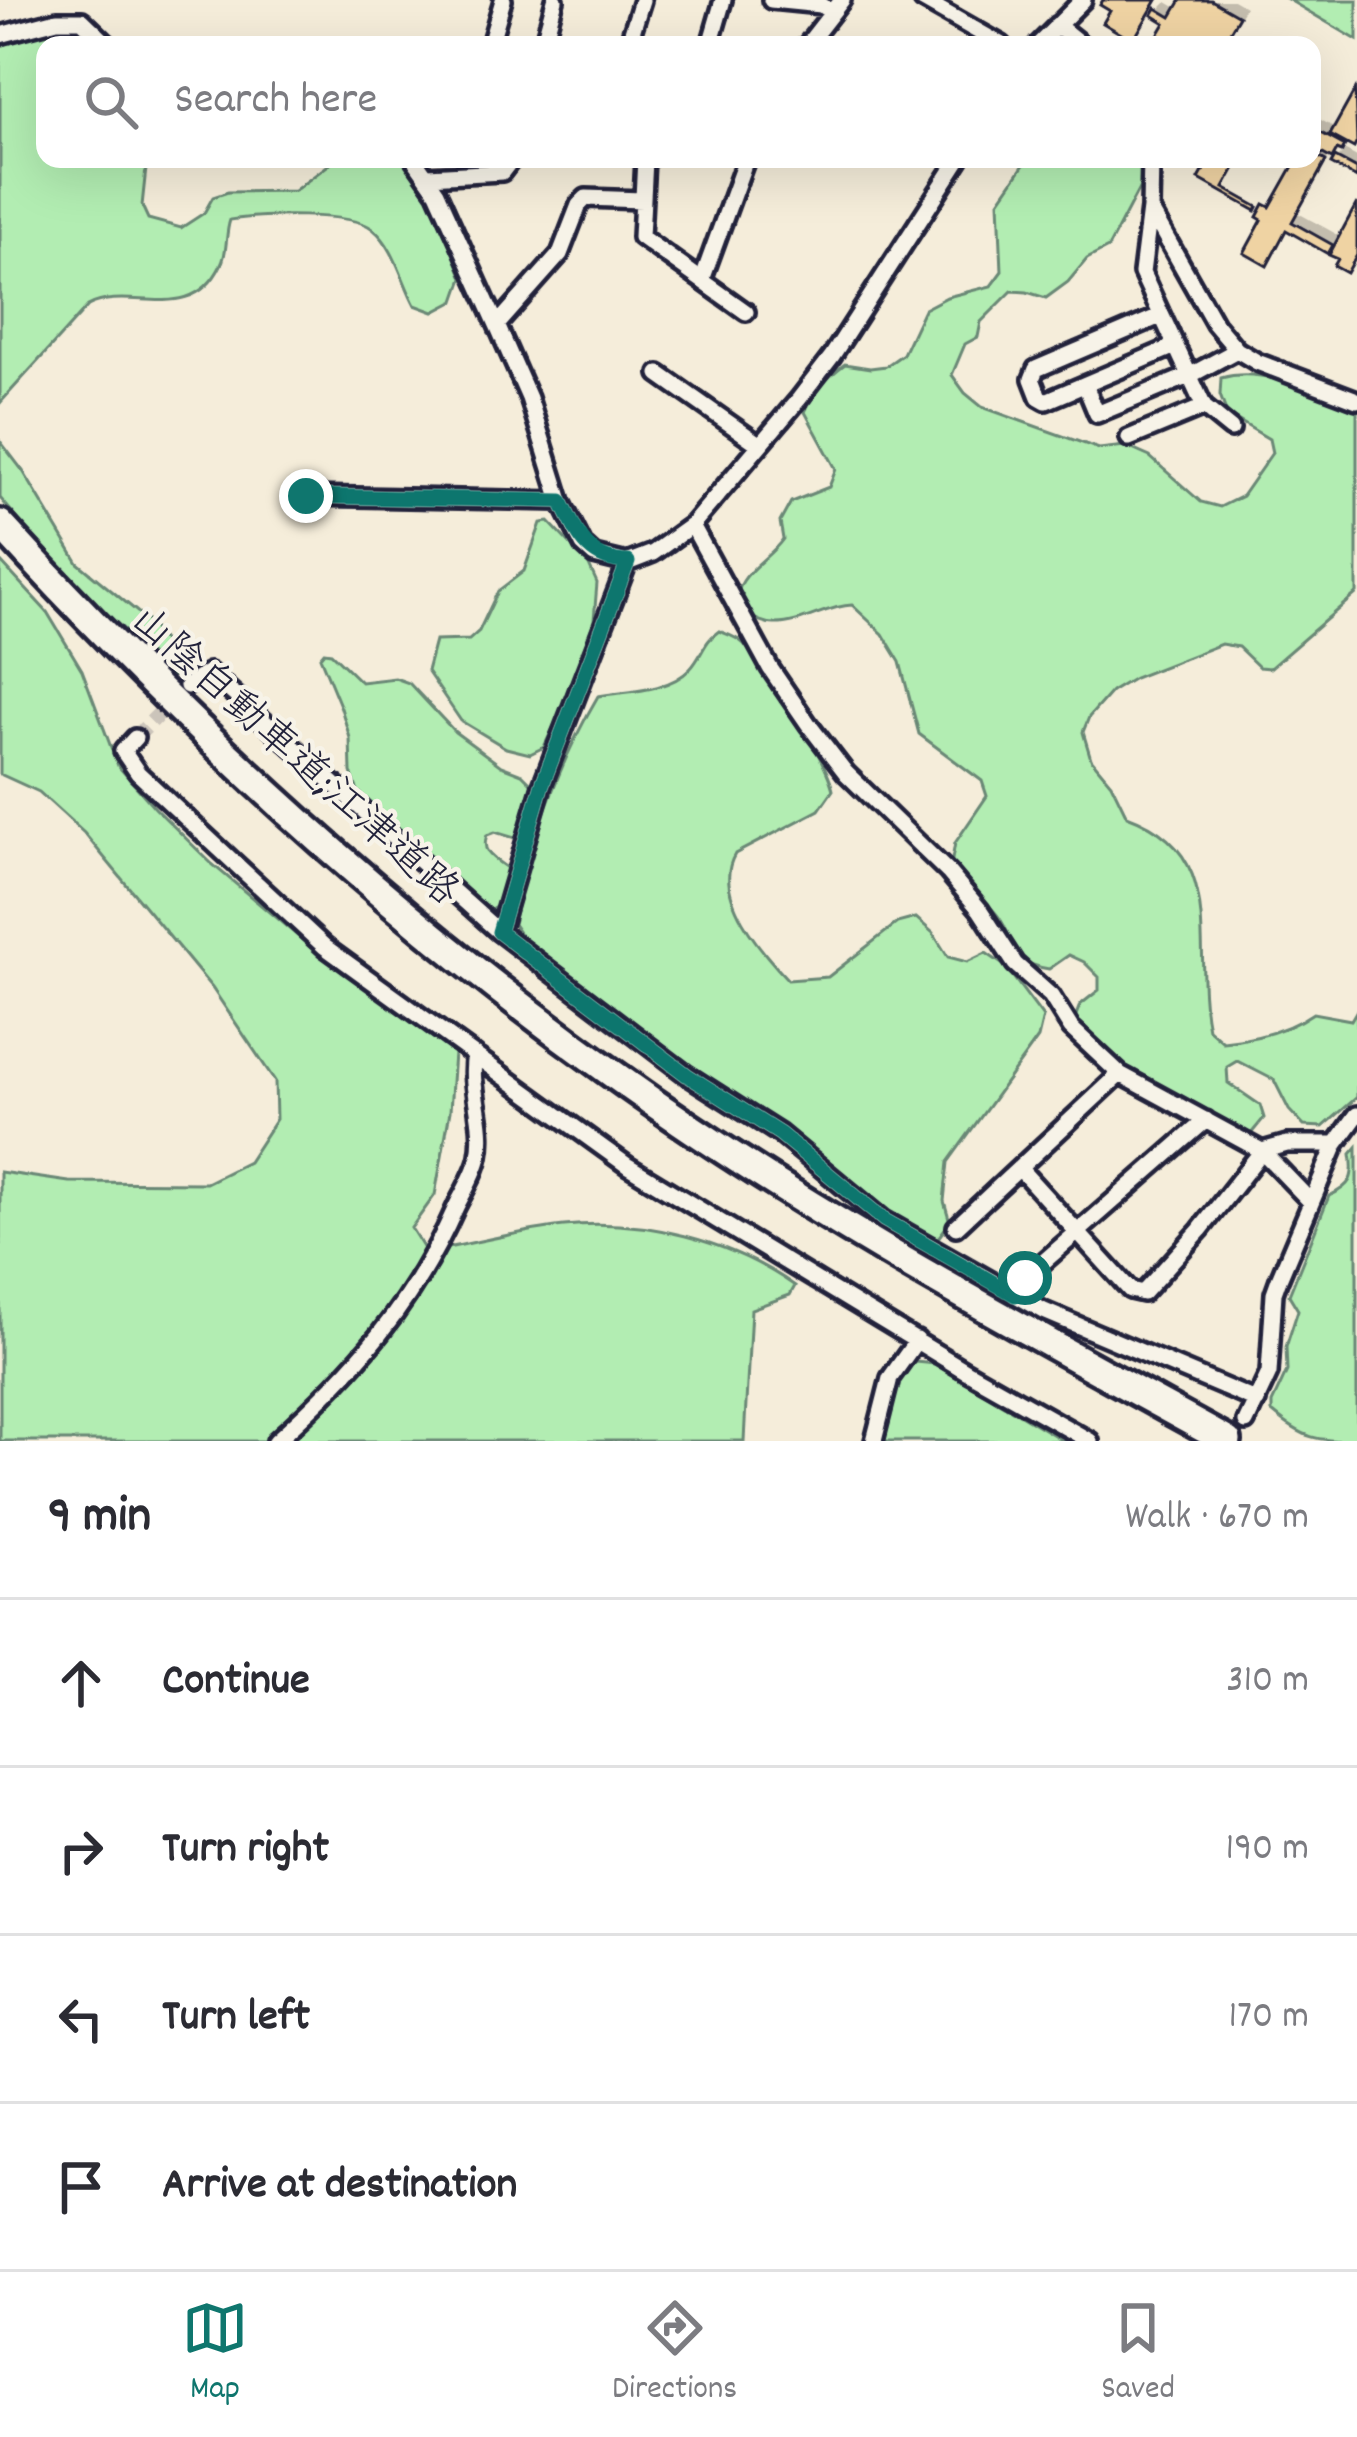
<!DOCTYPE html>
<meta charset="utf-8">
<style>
body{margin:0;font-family:Dekko,"Klee One",sans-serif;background:#f7f7f7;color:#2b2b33}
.stop{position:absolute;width:36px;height:36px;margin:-27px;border:9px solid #0f766e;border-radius:50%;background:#fff}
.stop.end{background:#0f766e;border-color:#fff;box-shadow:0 3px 12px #0008}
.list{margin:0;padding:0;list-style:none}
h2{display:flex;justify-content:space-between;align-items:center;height:156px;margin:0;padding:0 48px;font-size:51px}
h2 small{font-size:39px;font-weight:400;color:#7c7c81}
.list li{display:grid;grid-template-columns:78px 1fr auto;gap:36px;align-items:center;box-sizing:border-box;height:168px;padding:0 48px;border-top:3px solid #e1e1e2}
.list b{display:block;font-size:45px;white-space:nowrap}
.list em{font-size:39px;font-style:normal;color:#7c7c81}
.icon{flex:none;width:66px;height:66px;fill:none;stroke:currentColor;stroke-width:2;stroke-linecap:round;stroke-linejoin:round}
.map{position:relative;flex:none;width:1357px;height:1441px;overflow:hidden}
.search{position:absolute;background:#fff;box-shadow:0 12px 48px #0002;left:36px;right:36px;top:36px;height:132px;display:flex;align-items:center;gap:30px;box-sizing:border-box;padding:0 42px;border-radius:24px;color:#7c7c81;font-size:45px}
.sheet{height:828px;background:#fff}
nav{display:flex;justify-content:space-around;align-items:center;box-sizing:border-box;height:168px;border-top:3px solid #e1e1e2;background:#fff;font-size:33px;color:#7c7c81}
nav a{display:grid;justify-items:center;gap:6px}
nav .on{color:#0f766e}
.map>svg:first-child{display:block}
.green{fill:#b2edb2;stroke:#6a8876;stroke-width:3}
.shadow{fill:#0003}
.building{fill:#efd3a3;stroke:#22223b;stroke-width:3}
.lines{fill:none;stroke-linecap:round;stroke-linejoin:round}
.street-tunnel{stroke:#cbc4ba;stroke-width:15;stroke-dasharray:15 8;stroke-linecap:butt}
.street-casing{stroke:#22223b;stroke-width:24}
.highway-casing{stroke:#22223b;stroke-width:36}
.street{stroke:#f7f3e8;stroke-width:15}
.highway{stroke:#f7f3e8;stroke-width:27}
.route{stroke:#0f766e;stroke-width:15}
.labels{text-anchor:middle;stroke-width:9;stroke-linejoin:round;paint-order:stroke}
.street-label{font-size:42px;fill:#22223b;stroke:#f7f3e8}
</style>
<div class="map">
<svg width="1357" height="1441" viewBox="0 0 1357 1441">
<rect width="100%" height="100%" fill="#f5edda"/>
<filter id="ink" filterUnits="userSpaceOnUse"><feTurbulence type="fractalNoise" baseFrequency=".00833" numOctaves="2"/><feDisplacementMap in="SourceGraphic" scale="24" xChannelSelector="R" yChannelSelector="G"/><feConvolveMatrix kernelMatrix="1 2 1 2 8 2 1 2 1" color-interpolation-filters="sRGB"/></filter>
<g filter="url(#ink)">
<path class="green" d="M1289,0H1357V40Z
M66,32L83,39L87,45H45V159H147L142,206L148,219L181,228L204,213L213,197L228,192L294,191L335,160L401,159L417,176L436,209L463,278L455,301L434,312L415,305C402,281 395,247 373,229C351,211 259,215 230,220C225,234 228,252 221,265C191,327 130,284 88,306L0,403V46L40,33Z
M1028,159H1141L1142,183L1108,248L1087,259L1068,282L1046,298L1027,292L1012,291L981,322L978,337L965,344L952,375L965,393L982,407L1099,449L1125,446L1150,457L1201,502L1220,507L1242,496L1272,453L1269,439L1227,414L1220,395L1221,378C1268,365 1313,395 1357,410V593L1270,668L1259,667L1238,647L1221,644L1134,678L1111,692L1089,717L1083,732L1091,759L1111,783L1127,816C1230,853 1191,947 1208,1029L1223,1042C1255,1039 1286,1032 1313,1013L1351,1020L1357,1010V1097L1323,1127L1304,1126L1289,1110L1274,1080L1237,1061L1227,1067L1228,1083L1260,1105L1264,1118L1250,1135L1121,1065L1075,1018L1080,1005L1099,990V977L1084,962L1069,955L1049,969C1005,962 1019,944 998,916C985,899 967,886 951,865L955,843L987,796L982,781L919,734L900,662L883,634L852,605C826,606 803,624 776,624C755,625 728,604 743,581C753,565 772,555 783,539L780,522L791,502L829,487L836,469L805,412C814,391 827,377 845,364L870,368L886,366L903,354L924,309L947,297L991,286L1002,271L999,201Z
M0,441L23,471L78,563L146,619L166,644L174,674L170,679L137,641L74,585L0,498Z
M549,522L588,563L597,583L594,620L569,694L544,747L530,754L506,748L461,721L427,671L435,641L469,640L479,631L498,591L524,571L541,523Z
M0,561L47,612L82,670L118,766L155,808L212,864L313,949L454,1053L450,1111L435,1195L411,1228L426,1252C471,1244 518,1231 564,1226C643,1218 730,1240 795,1286L790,1295L751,1309L744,1441H0V1172L69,1182L206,1183L248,1162L276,1119L275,1081L212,988L84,833L39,792L0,774Z
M719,631C729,635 737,637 744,644C769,671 825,756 833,790L819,810L735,854C711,894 761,951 788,980L828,977L897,923L916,918L933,933L948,957L967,962L986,953L1005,966L1043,1017L1038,1038L948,1162L944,1201L950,1222L938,1238L923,1234L890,1213L785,1126L665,1050L529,947L513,924C529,847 558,764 598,696C627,691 668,692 690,669C703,655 703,642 719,631Z
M324,652L331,653L361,682L395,678L409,683L455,732L501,766L522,774L533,785L534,797L518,839L495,832L487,835C480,853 495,859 508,869C511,888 505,907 485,912L361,800L351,772L350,738L341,708L320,657Z
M1357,1147V1441C1316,1441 1304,1439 1272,1412V1403L1287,1371L1286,1347L1298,1310L1289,1295L1329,1196C1351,1186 1355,1178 1351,1154Z
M915,1362L935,1364L1064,1441H879L901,1374Z"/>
<path class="shadow" d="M1184,0H1233L1245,7L1223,45H1155L1169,22L1155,14L1167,2L1179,9Z
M1357,92V140L1342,149L1357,157V175L1337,159L1345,151L1339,148L1330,155L1298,213L1342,237L1357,209L1355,261L1347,269L1342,258L1289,228L1266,262L1267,206L1278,199L1300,159H1312V115L1337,129Z"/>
<path class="building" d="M1103,0H1157L1133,41L1103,23L1110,11L1100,5Z
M1181,0H1211L1239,16L1222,45H1152L1165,23L1152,15L1156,8L1171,17Z
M1355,90L1357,142L1354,148L1330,135Z
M1312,128L1345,146L1342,152L1337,150L1332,159L1312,148Z
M1312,153L1326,161L1292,222L1333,245L1328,254L1286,230L1267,266L1244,253L1262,220L1257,217L1264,204L1270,207L1297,159H1312Z
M1335,157L1357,169V178L1331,164Z
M1210,159H1240L1224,188L1258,207L1256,211L1199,179Z
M1357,203V255L1347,273L1334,266L1338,259L1329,255Z"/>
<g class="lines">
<path class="street-tunnel" d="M135,738L187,686"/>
<g class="street-casing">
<path id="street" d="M771,0L821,5L831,12
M923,0L1002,45
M1057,25L1082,45
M0,35L57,20H82L108,45
M490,45L503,0
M543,45L555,0
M628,45L642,0
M710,45L723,0
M807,45L842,0
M1038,45L1083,0
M414,159L437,192L497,325L529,398L561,501L583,545L594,555L627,563L653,553L692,525L799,399L832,356L959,159
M645,159L641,237L746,312
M1151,159L1150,209L1215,324L1237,350L1257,362L1357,400
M428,176L502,172L512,159
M1150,209L1142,273L1204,407L1231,429
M702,280L746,159
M1160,316L1036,369L1032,379L1039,397L1046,401L1175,346
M497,325L560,254L579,205L586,198L642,200
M659,374L760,445
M1085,385L1097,414L1191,375L1237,350
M1129,438L1204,407
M306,496L561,501
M692,525L770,668L809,725L846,773L948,872L980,910L1015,964L1051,996L1071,1028L1120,1074L1262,1151L1287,1144H1336
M187,686L209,672L499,932L687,1075L780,1134L884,1220L1044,1311L1257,1401
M135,738L123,751L138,773L325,947L628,1166L966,1371L1090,1441
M499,932L542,785L628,562
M1020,1169L1130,1290L1143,1293L1200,1230L1262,1151L1311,1202
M956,1227L1120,1074
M1015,1295L1025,1278L1206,1120
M1246,1422L1269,1373L1274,1293L1279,1279L1336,1144L1357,1115
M276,1441C356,1369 412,1306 456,1207C464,1191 476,1172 479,1156C486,1121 468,1087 475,1055
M874,1441L890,1378L917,1340"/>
</g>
<g class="highway-casing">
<path id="highway" d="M0,524C185,726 389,914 613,1074C807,1214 1018,1326 1227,1441"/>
</g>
<use href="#street" class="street"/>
<use href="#highway" class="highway"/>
</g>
</g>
<g class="lines" filter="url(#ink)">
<path class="route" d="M306,496L561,501C578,534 587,561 628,562L542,785L499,932L687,1075L780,1134L884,1220L1015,1295L1025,1278"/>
</g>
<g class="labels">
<g class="street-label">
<text transform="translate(297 753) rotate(42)" y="15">山陰自動車道;江津道路</text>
</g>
</g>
</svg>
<div class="stop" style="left:1025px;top:1278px"></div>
<div class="stop end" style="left:306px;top:496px"></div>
<div class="search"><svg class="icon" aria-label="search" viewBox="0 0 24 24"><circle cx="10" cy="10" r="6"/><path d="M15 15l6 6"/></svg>Search here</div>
</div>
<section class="sheet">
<h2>9 min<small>Walk · 670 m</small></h2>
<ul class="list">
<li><svg class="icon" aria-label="ahead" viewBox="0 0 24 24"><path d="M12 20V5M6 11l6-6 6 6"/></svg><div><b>Continue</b></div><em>310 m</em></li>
<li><svg class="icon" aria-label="right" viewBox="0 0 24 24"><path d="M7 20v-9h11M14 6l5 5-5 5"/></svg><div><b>Turn right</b></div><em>190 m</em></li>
<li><svg class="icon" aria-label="left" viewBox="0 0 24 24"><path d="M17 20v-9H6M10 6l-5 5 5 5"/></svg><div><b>Turn left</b></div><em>170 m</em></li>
<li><svg class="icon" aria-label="arrive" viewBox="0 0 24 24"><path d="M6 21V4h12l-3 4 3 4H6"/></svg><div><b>Arrive at destination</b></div></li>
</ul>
</section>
<nav>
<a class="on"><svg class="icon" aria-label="map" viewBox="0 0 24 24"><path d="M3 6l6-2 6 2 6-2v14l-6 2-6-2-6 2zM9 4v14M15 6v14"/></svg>Map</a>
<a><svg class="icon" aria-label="directions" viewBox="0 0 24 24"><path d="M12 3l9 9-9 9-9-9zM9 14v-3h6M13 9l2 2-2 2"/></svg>Directions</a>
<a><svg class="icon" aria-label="saved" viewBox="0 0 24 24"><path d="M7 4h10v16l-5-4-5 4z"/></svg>Saved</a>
</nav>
